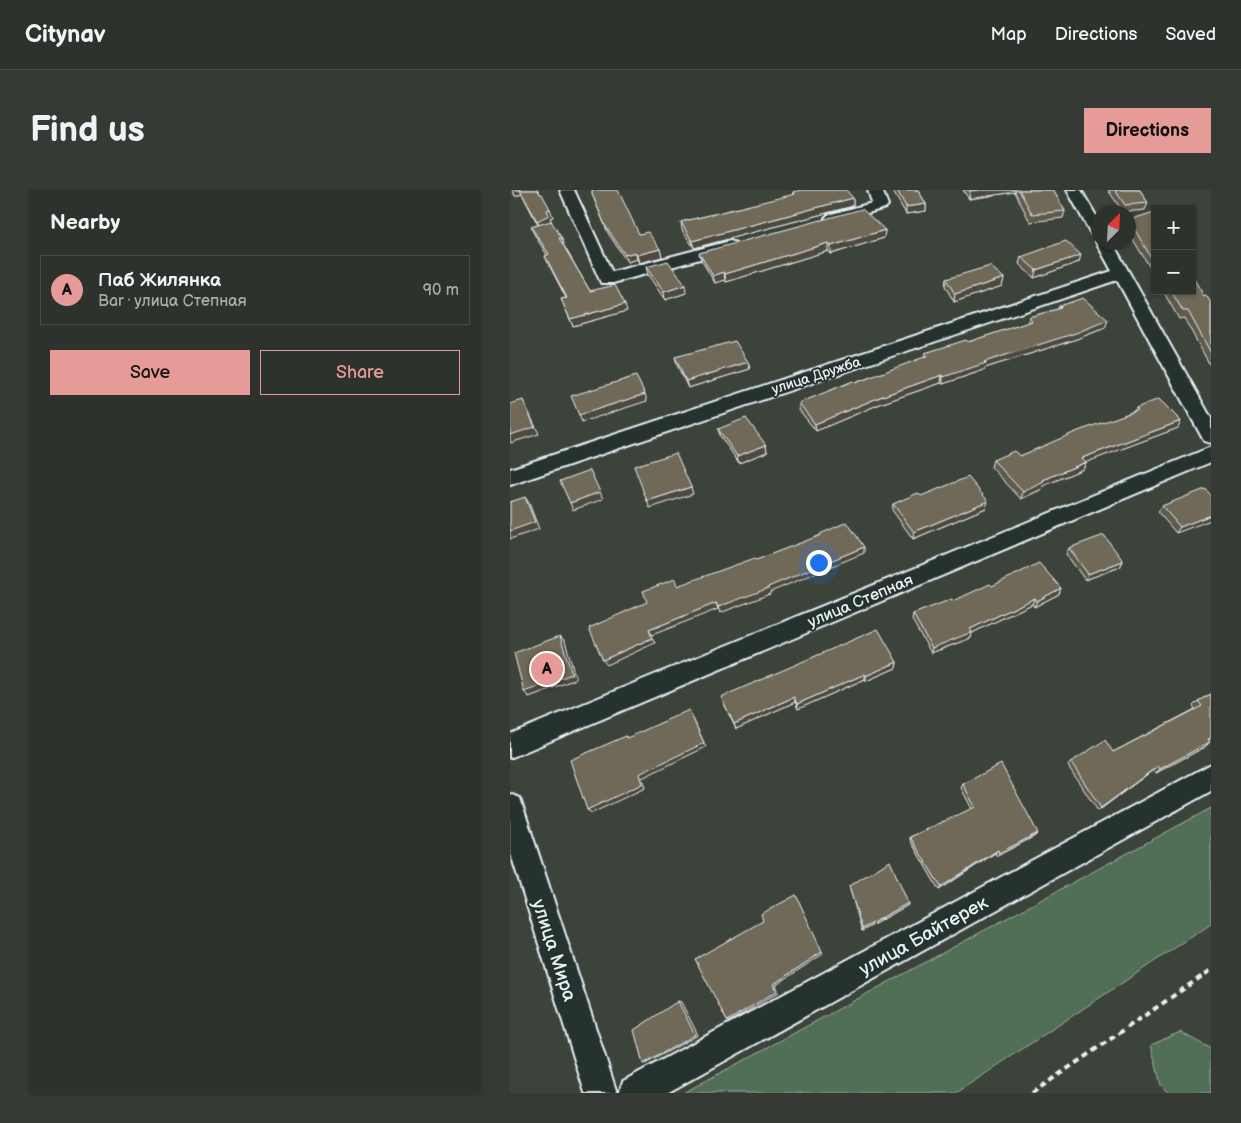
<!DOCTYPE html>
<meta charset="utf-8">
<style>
body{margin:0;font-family:"Balsamiq Sans",sans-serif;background:#353a34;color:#f1f3f6}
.controls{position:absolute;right:15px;top:15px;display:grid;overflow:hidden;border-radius:0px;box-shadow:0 1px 4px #0004}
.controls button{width:45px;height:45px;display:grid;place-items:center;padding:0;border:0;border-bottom:1px solid #484d48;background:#2d322c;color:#f1f3f6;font:25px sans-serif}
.compass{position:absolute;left:581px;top:15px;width:45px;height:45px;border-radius:50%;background:#2d322c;box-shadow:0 1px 4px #0004;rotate:24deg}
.you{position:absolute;left:308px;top:372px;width:18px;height:18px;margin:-12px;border:4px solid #fff;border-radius:50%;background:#1a73e8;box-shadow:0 0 0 8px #1a73e833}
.badge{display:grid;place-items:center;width:32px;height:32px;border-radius:50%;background:#e69b98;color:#111;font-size:16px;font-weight:700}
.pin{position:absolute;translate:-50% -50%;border:2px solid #fff;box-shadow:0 1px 5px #0006}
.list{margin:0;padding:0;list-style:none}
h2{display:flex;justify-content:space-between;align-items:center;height:65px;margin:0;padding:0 20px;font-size:21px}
h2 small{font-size:16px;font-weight:400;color:#a7aaa9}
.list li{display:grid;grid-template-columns:32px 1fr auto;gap:15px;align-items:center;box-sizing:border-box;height:70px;margin:0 10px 10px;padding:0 10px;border:1px solid #484d48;border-radius:0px}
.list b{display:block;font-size:19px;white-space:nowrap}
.list p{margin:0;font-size:16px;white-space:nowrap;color:#a7aaa9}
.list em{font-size:16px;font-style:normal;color:#a7aaa9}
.actions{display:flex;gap:10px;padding:15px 20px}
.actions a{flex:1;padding:11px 0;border:1px solid #e69b98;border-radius:0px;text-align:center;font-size:18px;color:#e69b98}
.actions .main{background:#e69b98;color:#111}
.map{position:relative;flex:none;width:701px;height:903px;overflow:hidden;border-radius:0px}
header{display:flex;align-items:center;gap:30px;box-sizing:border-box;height:70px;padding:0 25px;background:#2d322c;border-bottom:1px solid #484d48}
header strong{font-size:24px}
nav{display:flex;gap:28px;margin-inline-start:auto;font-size:18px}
.intro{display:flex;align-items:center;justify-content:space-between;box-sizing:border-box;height:120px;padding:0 30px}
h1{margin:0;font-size:35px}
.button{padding:12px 22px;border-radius:0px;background:#e69b98;color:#111;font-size:18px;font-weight:700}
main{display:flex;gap:30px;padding:0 30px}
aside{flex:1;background:#2d322c;border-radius:0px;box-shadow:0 1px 4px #0004}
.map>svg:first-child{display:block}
.green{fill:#516e56;stroke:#9cb0a7}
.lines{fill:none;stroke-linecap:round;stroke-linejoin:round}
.minor-casing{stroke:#e8f1f8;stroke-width:4}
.path{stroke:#e8f1f8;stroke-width:4;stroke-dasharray:6 4.5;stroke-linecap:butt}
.minor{fill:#26332d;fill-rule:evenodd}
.wall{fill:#605a4c;stroke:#e8f1f8}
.shaded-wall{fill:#4e4a3e;stroke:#e8f1f8}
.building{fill:#706958;stroke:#e8f1f8}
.labels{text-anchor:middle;stroke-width:4;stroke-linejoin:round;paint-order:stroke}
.far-street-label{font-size:14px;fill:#e8f1f8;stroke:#26332d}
.street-label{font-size:16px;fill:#e8f1f8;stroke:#26332d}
.near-street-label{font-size:19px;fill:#e8f1f8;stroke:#26332d}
</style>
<header>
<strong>Citynav</strong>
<nav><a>Map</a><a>Directions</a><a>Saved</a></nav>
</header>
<div class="intro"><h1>Find us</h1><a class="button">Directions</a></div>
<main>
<aside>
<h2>Nearby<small></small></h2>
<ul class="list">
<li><span class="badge">A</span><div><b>Паб Жилянка</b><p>Bar · улица Степная</p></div><em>90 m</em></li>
</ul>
<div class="actions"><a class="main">Save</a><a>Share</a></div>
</aside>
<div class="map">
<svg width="701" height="903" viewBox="0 0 701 903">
<rect width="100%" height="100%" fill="#3c433a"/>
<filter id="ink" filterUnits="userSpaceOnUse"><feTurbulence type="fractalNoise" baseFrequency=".02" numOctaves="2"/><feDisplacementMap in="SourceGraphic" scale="10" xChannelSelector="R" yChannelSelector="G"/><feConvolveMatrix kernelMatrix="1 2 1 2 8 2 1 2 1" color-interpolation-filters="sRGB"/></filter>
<g filter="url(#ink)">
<path class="green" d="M701,618V734L446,903H173Z
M670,842L701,859V903H658L651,895L641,855Z"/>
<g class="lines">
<g class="minor-casing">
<path id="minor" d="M50,0H64L102,82L220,51L226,53L228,56L226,59L103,93H91Z
M358,0H372L378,15L375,18L323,33L318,31L315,28L318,25L362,13Z
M557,0H571L588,29V47L582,45L580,42Z
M588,49V52H602L701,228V253L694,251L607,90L0,295V279L602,81L586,52Z
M701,257V272L0,568V544Z
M701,574V601L157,903H109L113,891Z
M0,604L10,608L13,617L107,903H75L0,661Z"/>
</g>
<path class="path" d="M522,903L701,780"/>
<use href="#minor" class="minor"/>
</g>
<path class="wall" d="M3,0H28L43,27L40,28L41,33L51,47L54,54H53L80,101L117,121L63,136L51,109L56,108L38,73L35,66L37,65L24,44L21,37L28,35L12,4L5,6Z
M382,0H408L416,14V21L396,24Z
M453,0H543L555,21L553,28L520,32L505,2L459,9Z
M598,0H630L638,13L635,20L613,22Z
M283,2L343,8V16L184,58L172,40L171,32L284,5Z
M82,4L129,44L150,59L152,67L129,73L127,69L117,72L98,43Z
M645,24V86L618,41L619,30Z
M375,40L374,48L321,64L318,61L216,92L215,90L205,93L191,70L189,63Z
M511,67L569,72L524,88L509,74Z
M136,77L176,103L155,110L138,85Z
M494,88L492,96L444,112L435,96L436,89Z
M653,101H682L701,113V177L674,128L669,129Z
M549,116L595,138L564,150L475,178L474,180L433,194L431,193L370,214L306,241L289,220V213L414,168L415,163L458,152L517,133L519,127L548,119Z
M165,167L238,172L240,179L178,198L167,175Z
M626,218L668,238L576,272L573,279L533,296L532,299L511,309L481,277L483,270L510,266L624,221Z
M208,239L256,255L257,262L229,273L210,246Z
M701,305L666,343L648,322L652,316Z
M411,306L476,318L403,349L382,320L383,314Z
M559,358L613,371L610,377L575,390L556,364Z
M482,396L549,404L524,417L522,414L462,443L461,448L421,463L402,430L403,424L443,411Z
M387,472L386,478L356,491L355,489L288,519L285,512L226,539L213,512Z
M701,504L699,551L695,557L646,583L643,580L588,621L558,576L561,572L603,562L685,519L683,516L688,511Z
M453,594L528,643L525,646L487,666L485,663L429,700L400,650V647L462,619L451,598Z
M339,696L398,715L352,741Z"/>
<path class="shaded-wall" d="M3,0H10L12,4L5,6Z
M469,0H506L505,2L459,9L460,1Z
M343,8V16L184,58L182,51Z
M416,14V21L396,24V17Z
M40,19L43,27L40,28L42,32L30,38L27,31L37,20Z
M375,40L374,48L321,64V56Z
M318,53V61L216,92L215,84Z
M150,59L152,67L129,73L127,65Z
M125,62L127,69L117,72L115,65Z
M571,65L569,72L524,88L526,80Z
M214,82L215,90L205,93L203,86Z
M494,88L492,96L444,112L445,104Z
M175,95L176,103L155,110L154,102Z
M115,114L117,121L63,136L60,129Z
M598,130L595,138L564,150L475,178L474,180L433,194V187L474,172Z
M238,172L240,179L178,198L176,191Z
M432,185L431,193L370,214L306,241L305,234L370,207Z
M135,204L137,211L72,232L69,225Z
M13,210L29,244L0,253V245Z
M671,231L668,238L569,275L572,268Z
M256,255L257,262L229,273L227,266Z
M576,272L573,279L533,296L532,299L511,309L513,302L533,290Z
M181,297L183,304L140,318L137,311Z
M90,302L93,309L63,320L60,313Z
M15,307L19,313L29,339L0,349V341Z
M478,311L476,318L403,349L404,342Z
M701,325V330L666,343L670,337Z
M354,357V363L260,402V404L210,423L208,417Z
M613,371L610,377L575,390L578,384Z
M551,398L549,404L524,417L527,411Z
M525,408L522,414L462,443L461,448L421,463L422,458L460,439Z
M206,413L208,419L142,445L139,440Z
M50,446L55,451L66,489L19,507L14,502Z
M142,448L145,453L97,475L93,470Z
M387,472L386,478L356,491V486Z
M355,484V489L288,519L287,514Z
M284,507L285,512L226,539L224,534Z
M179,520L196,557L132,588L135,598L82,623L77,620L129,584Z
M700,552L695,557L646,583L650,579Z
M648,576L643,580L588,621L591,618Z
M528,643L525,646L487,666L489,663Z
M488,660L485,663L429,700L431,697Z
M398,713V715L352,741V739Z
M312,762L313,764L266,795L269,802L220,831H217L264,794Z
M168,811L171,812L188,845L137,873L133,874Z"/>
<path class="building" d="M10,0H28L30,4H32L40,19L37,20L39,25L27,31Z
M82,0H108L129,44L138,42L150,59L127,65L125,62L115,65L95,35L82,4Z
M292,0H336L343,8L182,51L171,32L285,4L283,2Z
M387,0H408L416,14L396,17Z
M509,0H543L555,21L522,24Z
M605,0H630L638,13L615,15Z
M352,19L375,40L321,56L318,53L215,84L214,82L203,86L189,63Z
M644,22L645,24V74L619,30Z
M41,31L51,47L49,48L80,101L105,95L115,114L60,129L51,109L57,108L35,66L39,64L21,37Z
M556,51L571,65L526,80L511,67Z
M158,71L175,95L154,102L136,77Z
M480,76L494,88L445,104L436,89Z
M682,86L694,106L696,105L701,113V163L678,121H673L661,101H682Z
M573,108L598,130L566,143L474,172L476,173L433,187L432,185L370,207L305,234L289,213L343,191L345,193L417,166L415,163L456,150L458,152L522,131L519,127L551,118L549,116Z
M225,151L238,172L176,191L165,167Z
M126,186L135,204L69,225L61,206Z
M649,209L671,231L572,268L576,272L533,290L534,292L513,302L483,270L504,261L510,266L568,241L628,220L626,218Z
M13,210L25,237L0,245V214Z
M236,228L256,255L227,266L208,239Z
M166,263L181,297L137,311L124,276Z
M80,280L90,302L60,313L50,291Z
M458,287L478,311L404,342L383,314L408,303L411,306Z
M695,299L701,305V325L670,337L652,316Z
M15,307L25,332L0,341V312Z
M337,332L354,357L258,397L259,398L208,417L206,413L139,440L142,448L93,470L79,438L137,412L133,401L165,389L167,396L245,368L246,370L311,345L310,344Z
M594,345L613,371L578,384L559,358Z
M529,373L551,398L527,411L525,408L460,439L462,442L422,458L403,424L442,409L443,411L480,394L482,396Z
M368,439L387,472L356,486L355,484L287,514L284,507L224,534L211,507Z
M50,446L62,484L14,502L4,463Z
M701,504V548L698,549L700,552L650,579L648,576L591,618L561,572L595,550L603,562L692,516L688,511Z
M179,520L194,553L129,584L132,594L77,620L60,570L116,546L117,548Z
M491,574L528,643L489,663L488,660L431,697L400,647L465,617L453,594Z
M380,671L398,713L352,739L339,696Z
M286,705L312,762L264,794L267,801L217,831L185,769L253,731L251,724Z
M168,811L185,845L133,874L124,840Z"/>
</g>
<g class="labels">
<g class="far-street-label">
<text transform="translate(306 185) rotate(-18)" y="5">улица Дружба</text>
</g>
<g class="street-label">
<text transform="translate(350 410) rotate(-23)" y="6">улица Степная</text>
</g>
<g class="near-street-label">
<text transform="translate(413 745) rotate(-29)" y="7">улица Байтерек</text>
<text transform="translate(45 760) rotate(72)" y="7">улица Мира</text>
</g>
</g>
</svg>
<div class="controls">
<button>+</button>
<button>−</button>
</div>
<svg class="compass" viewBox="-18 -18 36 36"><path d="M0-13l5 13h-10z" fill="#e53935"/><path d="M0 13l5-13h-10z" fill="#a7aaa9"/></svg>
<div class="you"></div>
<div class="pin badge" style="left:37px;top:479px">A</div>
</div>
</main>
